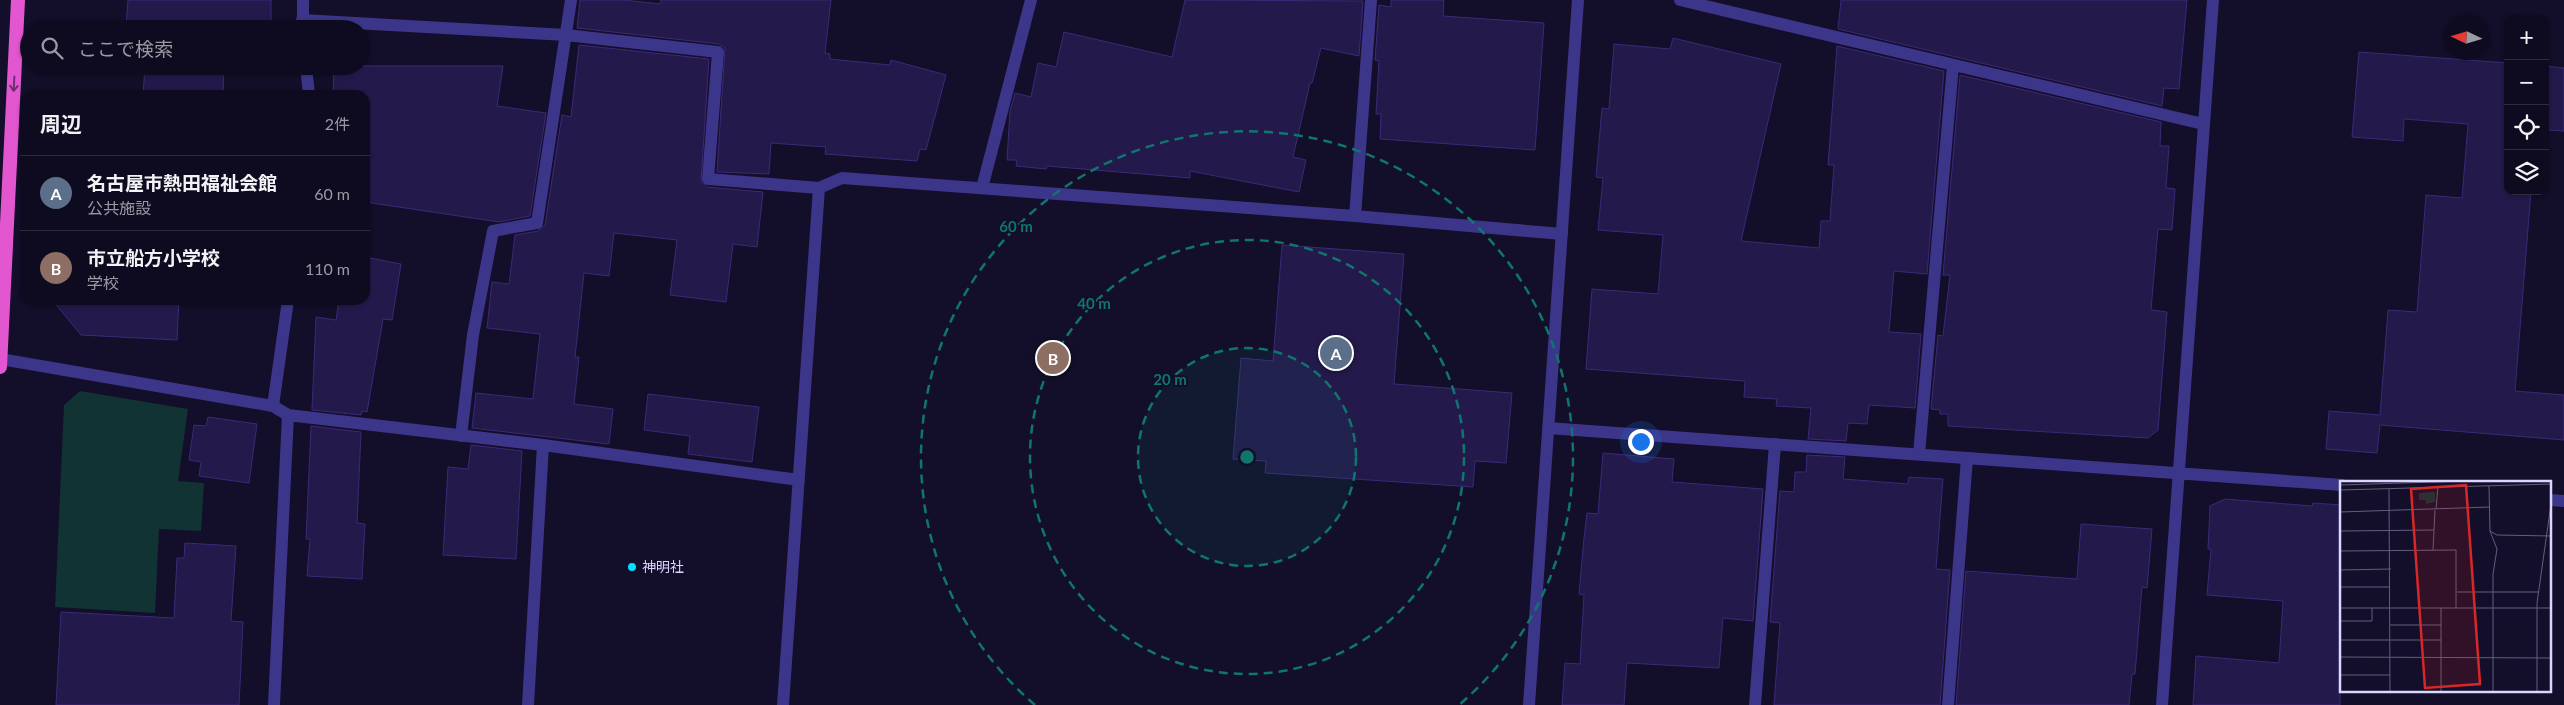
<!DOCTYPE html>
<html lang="ja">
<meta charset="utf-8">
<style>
body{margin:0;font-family:Lato,"Noto Sans JP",sans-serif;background:#171328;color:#f1f3f6}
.controls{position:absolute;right:15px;top:15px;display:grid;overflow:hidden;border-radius:10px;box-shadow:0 1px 4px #0004}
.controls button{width:45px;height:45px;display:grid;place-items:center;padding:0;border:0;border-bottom:1px solid #2e2b3d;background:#0e0a1f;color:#f1f3f6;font:25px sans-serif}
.compass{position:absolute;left:2444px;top:15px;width:45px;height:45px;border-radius:50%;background:#0e0a1f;box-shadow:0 1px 4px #0004;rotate:274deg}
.you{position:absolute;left:1640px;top:441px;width:18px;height:18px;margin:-12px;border:4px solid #fff;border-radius:50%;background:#1a73e8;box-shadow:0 0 0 8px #1a73e833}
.badge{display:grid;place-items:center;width:32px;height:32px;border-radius:50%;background:#02e0ff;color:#fff;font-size:16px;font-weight:700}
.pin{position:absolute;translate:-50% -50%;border:2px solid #fff;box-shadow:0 1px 5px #0006}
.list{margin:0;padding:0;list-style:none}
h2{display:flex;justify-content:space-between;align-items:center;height:65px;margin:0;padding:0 20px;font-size:21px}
h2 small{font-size:16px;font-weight:400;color:#9b9aa4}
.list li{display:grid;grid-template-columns:32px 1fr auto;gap:15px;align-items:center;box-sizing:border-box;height:75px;padding:0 20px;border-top:1px solid #2e2b3d}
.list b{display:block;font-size:19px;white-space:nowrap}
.list p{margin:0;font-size:16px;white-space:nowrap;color:#9b9aa4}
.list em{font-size:16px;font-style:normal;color:#9b9aa4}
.icon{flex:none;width:28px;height:28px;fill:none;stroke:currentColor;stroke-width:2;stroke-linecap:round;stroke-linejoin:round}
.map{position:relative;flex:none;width:2564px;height:705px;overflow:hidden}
.search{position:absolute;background:#0e0a1f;box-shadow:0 1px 4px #0004;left:20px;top:20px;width:350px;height:55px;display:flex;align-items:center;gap:12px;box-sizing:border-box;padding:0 18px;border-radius:28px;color:#9b9aa4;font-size:19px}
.panel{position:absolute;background:#0e0a1f;box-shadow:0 1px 4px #0004;left:20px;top:90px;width:350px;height:215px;border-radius:15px}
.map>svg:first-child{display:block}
.green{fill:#133}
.building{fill:#24194b;stroke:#3b2a78}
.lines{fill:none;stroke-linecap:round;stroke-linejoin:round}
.service{stroke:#3c368a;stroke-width:12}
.minor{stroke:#3c368a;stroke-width:12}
.tertiary{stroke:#3c368a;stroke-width:12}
.trunk{stroke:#e257d0;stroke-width:14}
.oneway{stroke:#702f74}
.ring{fill:none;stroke:#0f766e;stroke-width:2.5;stroke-dasharray:9 6}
.poi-dot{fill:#02e0ff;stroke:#130e29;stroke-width:2}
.labels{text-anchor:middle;stroke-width:4;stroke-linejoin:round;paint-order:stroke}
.poi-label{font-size:14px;fill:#dbd6ff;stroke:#130e29;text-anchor:start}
.inset-road{fill:none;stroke:#635e7f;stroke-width:1}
.view{fill:#d62828;fill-opacity:0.15;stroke:#d62828;stroke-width:2.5}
.inset-edge{fill:none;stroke:#dbd6ff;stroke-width:2.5}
.centre{fill:#0f766e;stroke:#130e29;stroke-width:2.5}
.ring-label{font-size:15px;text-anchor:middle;font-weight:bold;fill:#0f766e;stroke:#130e29;stroke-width:4;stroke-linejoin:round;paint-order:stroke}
</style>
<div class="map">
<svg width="2564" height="705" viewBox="0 0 2564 705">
<rect width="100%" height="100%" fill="#130e29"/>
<path class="green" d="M80,391L188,409L178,481L204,483L201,531L159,529L155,613L55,607L64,405Z"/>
<path class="building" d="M128,0H271V29H83V24L126,26Z
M580,0H624L660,4L661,0H831L825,53L830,54V59L890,65L891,60L946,75L926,150L920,149L917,161L825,154L826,147L771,143L769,174L717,172L725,48L719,44L577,28Z
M1185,0L1363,1L1359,56L1321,48L1312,83H1310L1293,157L1306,160L1299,192L1190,171V178L1047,166L1046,169L1016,166L1017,160H1007L1010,111L1015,93L1031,97L1038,63L1056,67L1064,32L1172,57Z
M1391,0H1444L1443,16L1544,23L1535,150L1380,139L1381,114H1376L1379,61L1375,60L1379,5L1391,7Z
M1841,0H2187L2179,89L2164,88L2162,106L1838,29Z
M1673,38L1781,64L1741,241L1819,248L1821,221H1830L1834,165H1828L1837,46L1944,71L1927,274L1894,271L1889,332L1921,334L1915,408L1869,405L1867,424L1848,423L1846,441L1808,439L1811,408L1776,406L1777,399L1744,397L1745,381L1586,369L1592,289L1658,294L1663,235L1598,230L1603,178L1596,177L1602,108L1609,109L1614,44L1670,49Z
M579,45L709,59L701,182L707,187L763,192L757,247L733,244L726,302L670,295L677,240L614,233L609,276L584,273L575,357H579L574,404L613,409L609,444L472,428L476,393L533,399L540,334L487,328L492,282L509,284L515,235L538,231L545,225L562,115L571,117Z
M2359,52L2508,63V191H2531L2515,391L2564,395V440L2380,425L2377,453L2326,449L2329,411L2380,415L2388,310L2417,312L2426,195L2462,198L2468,124L2404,119L2403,141L2352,137Z
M140,66H224L223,95H143L145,66Z
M334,66H503L497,106L546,113L530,216L499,222L365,202V95H333Z
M2545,66L2564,68V131L2545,130Z
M1960,75L2161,122L2160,146H2169L2166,188L2175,189L2172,230L2158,229L2151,310L2167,312L2158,430L2148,438L1948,426V414H1940V410L1931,409L1938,335L1943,336L1950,275H1943Z
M1282,245L1404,254L1394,384L1512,393L1506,463L1475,461L1473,487L1265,473L1266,461L1233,459L1241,358L1273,361Z
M365,257L401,264L392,320L383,319L367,412L362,411L361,415L312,410L316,317L336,320L339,300H365Z
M52,300H179L177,340L81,335Z
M648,394L759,407L752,462L688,454L690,436L644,430Z
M208,417L257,424L249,483L199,476L201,462L189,460L194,425L206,426Z
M311,426L361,432L357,523L365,524L362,579L307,576L310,539H306Z
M471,445L522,451L516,559L443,555L448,467L468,469Z
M1603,453L1674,459L1672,482L1763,489L1753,621L1723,618L1719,668L1627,663L1624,705H1562L1565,663L1580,664L1584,595L1579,594L1584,538L1587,513L1598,514Z
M1807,455L1845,457L1843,479L1908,484L1909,477L1943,479L1936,569L1950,570L1940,705H1774L1780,623L1770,622L1780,491L1794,492L1795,472H1806Z
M2225,499L2312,506L2313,503L2342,505L2340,705H2193L2196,656L2279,663L2283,601L2207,595L2211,549H2208L2210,506Z
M2081,524L2152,529L2147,588L2142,587L2135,674H2132L2129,705H1956L1966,571L2077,579Z
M185,543L236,546L231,621L243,622L239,705H56L61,612L174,618L177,558H184Z"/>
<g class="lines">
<path class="service" d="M1680,0L2203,124
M302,20L566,35L718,52L708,179L819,188
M982,188L1031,0
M461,436L473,335L493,231L537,223L571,0
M1919,454L1953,65"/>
<path class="minor" d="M303,29V0
M306,66L309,95
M1355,216L1371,0
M0,359L273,406
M288,415L543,445L799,480
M274,705L288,415L273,406L288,300
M528,705L543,445
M783,705L819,188L842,178L1355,216L1562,234
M1755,705L1775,444
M1948,705L1967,458"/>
<path class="tertiary" d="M1548,428L2342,485
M2550,500L2564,501
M1529,705L1578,0
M2162,705L2213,0"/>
<path class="trunk" d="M0,367L18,0"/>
</g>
<defs><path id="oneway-shaft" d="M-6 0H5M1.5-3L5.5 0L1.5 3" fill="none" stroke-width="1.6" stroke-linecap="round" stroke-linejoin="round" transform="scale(1.25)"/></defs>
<use class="oneway" href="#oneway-shaft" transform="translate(14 84) rotate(93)"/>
<circle cx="1247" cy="457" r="109" fill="#0f766e" fill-opacity=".12"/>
<g class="ring">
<circle cx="1247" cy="457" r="109"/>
<circle cx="1247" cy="457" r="217"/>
<path d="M1035 705A326 326 0 1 1 1459 705"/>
</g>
<circle class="poi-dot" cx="632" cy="567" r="5"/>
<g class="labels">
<g class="poi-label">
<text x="642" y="572">神明社</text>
</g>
</g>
<g transform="translate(2340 481)">
<rect width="211" height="211" fill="#130e29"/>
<path d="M95,11V21L86,23V19H79V12Z" fill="#133"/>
<path class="inset-road" d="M0,4L126,0M149,5L150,50L157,68L153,93V211M49,8L50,211M0,9L212,3M96,28L98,5M0,31L150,26M0,50L94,49M150,50L157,54L212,55M93,69L95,29M0,70L116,69V127M0,89L51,88M0,106H50M117,111H199M0,127H212M0,140H32V127M50,144H101M0,159H101M0,176L212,177M0,194H50M101,211V127M197,211V122L212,16"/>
<path class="view" d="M126,4L140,203L85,207L71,8Z"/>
<rect width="211" height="211" class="inset-edge"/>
</g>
<circle cx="1247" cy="457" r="8" class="centre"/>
<g class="ring-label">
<text x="1016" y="232">60 m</text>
<text x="1094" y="309">40 m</text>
<text x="1170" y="385">20 m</text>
</g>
</svg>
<div class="controls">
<button>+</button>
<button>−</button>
<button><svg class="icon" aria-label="locate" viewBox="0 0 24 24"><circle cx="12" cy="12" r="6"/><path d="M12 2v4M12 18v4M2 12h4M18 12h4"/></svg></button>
<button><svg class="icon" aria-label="layers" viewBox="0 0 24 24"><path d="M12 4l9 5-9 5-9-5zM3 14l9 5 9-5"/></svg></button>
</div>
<svg class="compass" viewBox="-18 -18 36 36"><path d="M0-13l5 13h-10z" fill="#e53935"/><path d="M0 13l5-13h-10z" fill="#9b9aa4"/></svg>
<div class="you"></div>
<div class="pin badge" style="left:1336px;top:353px;background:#5c6f8a">A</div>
<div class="pin badge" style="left:1053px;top:358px;background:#8d6e63">B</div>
<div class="search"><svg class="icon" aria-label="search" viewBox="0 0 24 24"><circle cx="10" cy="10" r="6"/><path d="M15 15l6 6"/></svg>ここで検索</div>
<section class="panel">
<h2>周辺<small>2件</small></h2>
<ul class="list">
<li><span class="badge" style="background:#5c6f8a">A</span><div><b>名古屋市熱田福祉会館</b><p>公共施設</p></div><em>60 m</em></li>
<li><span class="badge" style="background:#8d6e63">B</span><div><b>市立船方小学校</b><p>学校</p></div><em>110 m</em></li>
</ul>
</section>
</div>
